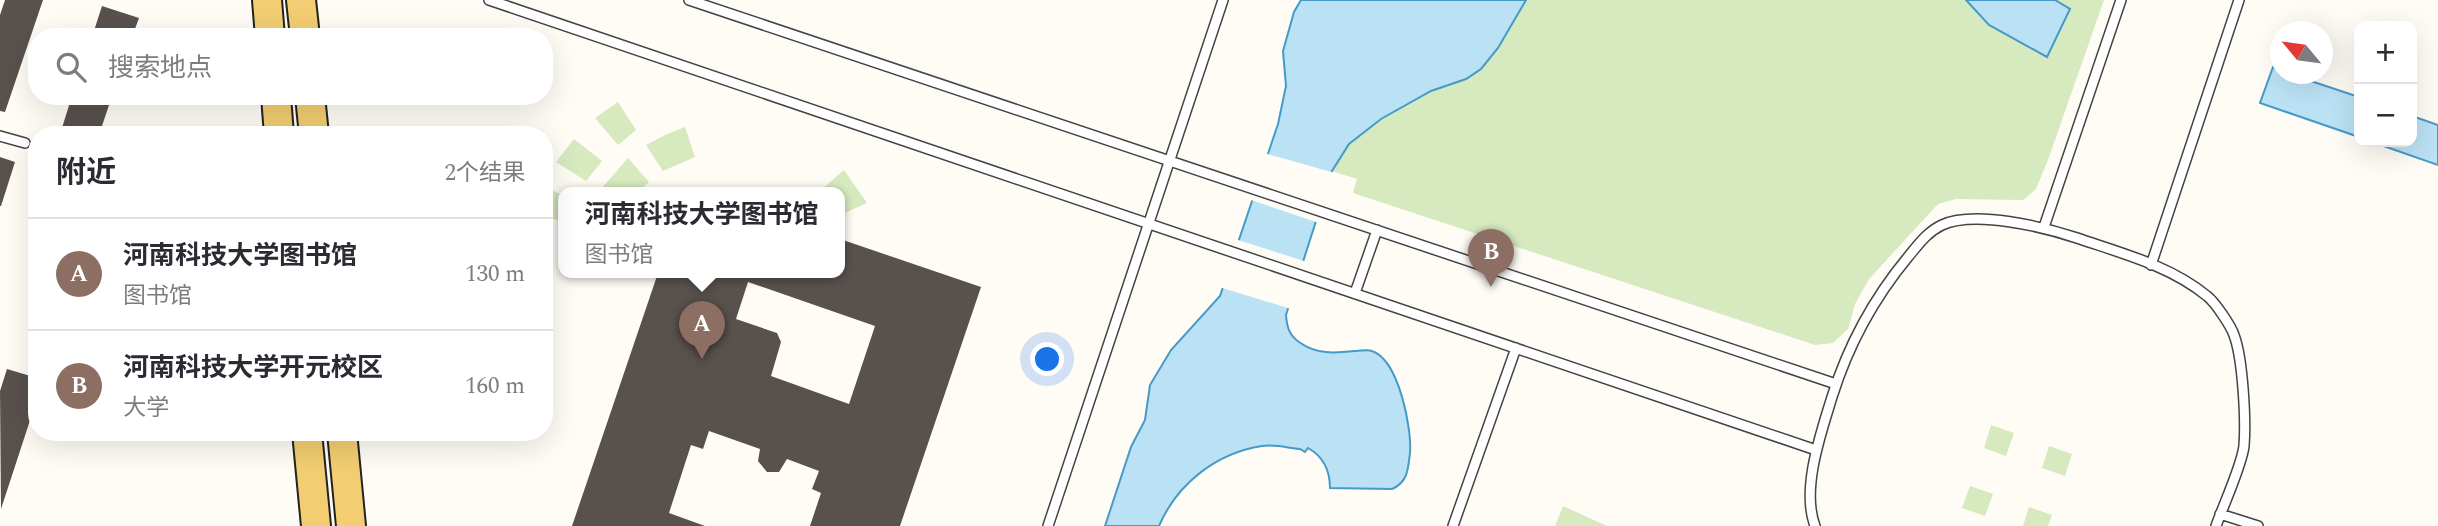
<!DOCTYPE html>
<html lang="zh">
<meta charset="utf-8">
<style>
body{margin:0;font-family:Spectral,"Noto Sans SC",serif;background:#f7f7f7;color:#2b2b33}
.controls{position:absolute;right:21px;top:21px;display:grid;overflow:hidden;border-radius:14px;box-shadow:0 7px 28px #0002}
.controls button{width:63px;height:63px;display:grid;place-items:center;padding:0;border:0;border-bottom:2px solid #e1e1e2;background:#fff;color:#2b2b33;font:35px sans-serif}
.compass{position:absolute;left:2270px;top:21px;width:63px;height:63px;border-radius:50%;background:#fff;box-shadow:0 7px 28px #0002;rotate:299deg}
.you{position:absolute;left:1048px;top:360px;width:24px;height:24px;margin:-18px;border:5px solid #fff;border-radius:50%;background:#1a73e8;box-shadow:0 0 0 10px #1a73e833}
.badge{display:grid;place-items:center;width:46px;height:46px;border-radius:50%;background:#db2777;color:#fff;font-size:23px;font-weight:700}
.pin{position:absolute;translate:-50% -58px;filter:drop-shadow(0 2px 4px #0008)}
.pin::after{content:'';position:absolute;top:37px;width:24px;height:21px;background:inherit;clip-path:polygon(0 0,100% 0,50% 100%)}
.popup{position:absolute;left:558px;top:187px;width:287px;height:91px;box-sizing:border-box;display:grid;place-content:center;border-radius:14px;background:#fff;filter:drop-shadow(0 2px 5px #0005);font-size:23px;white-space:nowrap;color:#7c7c81}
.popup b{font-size:26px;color:#2b2b33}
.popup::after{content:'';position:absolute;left:50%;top:100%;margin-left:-14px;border:14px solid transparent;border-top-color:#fff}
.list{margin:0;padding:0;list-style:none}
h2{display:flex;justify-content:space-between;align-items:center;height:91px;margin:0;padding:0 28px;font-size:30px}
h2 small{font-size:23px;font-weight:400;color:#7c7c81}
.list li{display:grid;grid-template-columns:46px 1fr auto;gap:21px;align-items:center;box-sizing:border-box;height:112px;padding:0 28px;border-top:2px solid #e1e1e2}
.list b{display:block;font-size:26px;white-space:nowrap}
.list p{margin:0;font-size:23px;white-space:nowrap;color:#7c7c81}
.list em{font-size:23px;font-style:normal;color:#7c7c81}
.icon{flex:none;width:38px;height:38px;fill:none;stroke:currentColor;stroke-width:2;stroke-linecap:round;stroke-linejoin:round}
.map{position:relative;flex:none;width:2438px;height:526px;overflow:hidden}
.search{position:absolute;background:#fff;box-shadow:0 7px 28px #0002;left:28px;top:28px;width:525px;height:77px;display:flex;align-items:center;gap:18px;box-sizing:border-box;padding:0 24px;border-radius:28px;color:#7c7c81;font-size:26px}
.panel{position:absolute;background:#fff;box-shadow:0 7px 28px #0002;left:28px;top:126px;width:525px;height:315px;border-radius:28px}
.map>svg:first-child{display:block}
.green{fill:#d6e9bf}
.water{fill:#bbe1f4;stroke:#459ac8;stroke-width:2}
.pier{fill:#fffcf5}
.building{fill:#59514d;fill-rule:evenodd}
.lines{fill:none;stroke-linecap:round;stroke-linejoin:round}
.lane-casing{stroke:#444;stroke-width:12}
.primary-casing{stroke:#222;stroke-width:32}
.lane{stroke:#fff;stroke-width:9}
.primary{stroke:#f2cd71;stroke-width:28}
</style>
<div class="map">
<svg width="2438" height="526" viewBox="0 0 2438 526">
<rect width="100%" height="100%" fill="#fffcf5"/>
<path class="green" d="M1526,0H1966L1989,25L2047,56L2069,10L2055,0H2104L2048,160L2036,189L2023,200L1956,199L1938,204L1869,279L1855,304L1848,329L1833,343L1815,345L1353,193L1357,179L1332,171L1349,144L1381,119L1431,91L1449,86L1498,48Z
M618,102L636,130L618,145L595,118Z
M685,127L695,157L663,171L646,145L665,135Z
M574,139L602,161L586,181L556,162Z
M628,158L649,182L638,193H604L600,190Z
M844,170L867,203L840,215V193H824L821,190Z
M544,186L564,196V222L544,216Z
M1991,425L2014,433L2006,456L1984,448Z
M2049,446L2072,454L2065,476L2042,468Z
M1970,486L1993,494L1985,516L1962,508Z
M1563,506L1607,526H1555Z
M2029,507L2052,515L2048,526H2023Z"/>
<path class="water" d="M1301,0H1526L1498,48L1481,69L1466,79L1431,91L1381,119L1349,144L1332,171L1286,315C1287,327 1289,335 1299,342C1317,355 1335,353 1356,351C1361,351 1367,349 1372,351C1399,360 1412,429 1410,453C1408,469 1408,482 1392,489L1330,488C1330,470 1324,457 1308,448L1305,452L1300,449C1288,448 1274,444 1262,446C1216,453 1177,484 1159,526H1105L1131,447L1145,420L1150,385L1171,350L1220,296L1278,124L1286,86L1283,51L1294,12Z
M1966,0H2055L2070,9L2047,57L1989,25Z
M2273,67L2280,70V74H2290L2359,97V137L2260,103Z
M2412,116L2438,125V165L2372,142H2412Z"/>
<path class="pier" d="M1264,153L1335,173L1319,223L1248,199Z
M1235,239L1307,262L1291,309L1219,287Z"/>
<path class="building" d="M5,0H43L5,112L0,111V15Z
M102,6L139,18L132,37H92Z
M72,96H112L99,135H73L61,131Z
M0,157L15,162L1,206H0Z
M840,239L981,287L900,526H810L821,493L812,489L819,471L787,459L779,472H767L758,461L760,449L709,431L703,449L691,445L669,513L705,526H572L658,273H840ZM748,282L875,326L849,404L771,376L781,342L777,333L736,319Z
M7,369L37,378V399L1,509L0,391Z"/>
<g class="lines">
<g class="lane-casing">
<path id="lane" d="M489,0L1816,450
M689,0L1836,384
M0,136L25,143
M2044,227L2121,0
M2151,265L2239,0
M1355,293L1377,230
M2220,514L2258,526
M1048,526L1223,0
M1453,526L1516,348
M1815,526C1801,489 1821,433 1832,397C1848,346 1874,298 1908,257C1918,245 1927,232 1942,225C1975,210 2044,227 2077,238C2121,253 2171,266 2207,296C2215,302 2231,326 2234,335C2243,359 2246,420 2244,446C2242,465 2223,506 2216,526"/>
</g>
<g class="primary-casing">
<path id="primary" d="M267,0L270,37
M301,0L305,37
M276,96L279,135
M310,96L314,135
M307,432L316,526
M342,432L351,526"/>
</g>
<use href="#lane" class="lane"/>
<use href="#primary" class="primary"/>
</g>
</svg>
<div class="controls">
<button>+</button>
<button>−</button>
</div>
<svg class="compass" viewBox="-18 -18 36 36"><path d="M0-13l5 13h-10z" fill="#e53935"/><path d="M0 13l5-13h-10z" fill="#7c7c81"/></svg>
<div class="you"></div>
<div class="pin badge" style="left:702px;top:359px;background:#8d6e63">A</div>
<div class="popup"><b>河南科技大学图书馆</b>图书馆</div>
<div class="pin badge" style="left:1491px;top:287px;background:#8d6e63">B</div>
<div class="search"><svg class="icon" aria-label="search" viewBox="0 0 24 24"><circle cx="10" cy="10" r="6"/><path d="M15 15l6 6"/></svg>搜索地点</div>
<section class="panel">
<h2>附近<small>2个结果</small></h2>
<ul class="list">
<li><span class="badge" style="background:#8d6e63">A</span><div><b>河南科技大学图书馆</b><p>图书馆</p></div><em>130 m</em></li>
<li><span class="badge" style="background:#8d6e63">B</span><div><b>河南科技大学开元校区</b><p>大学</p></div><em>160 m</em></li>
</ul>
</section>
</div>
